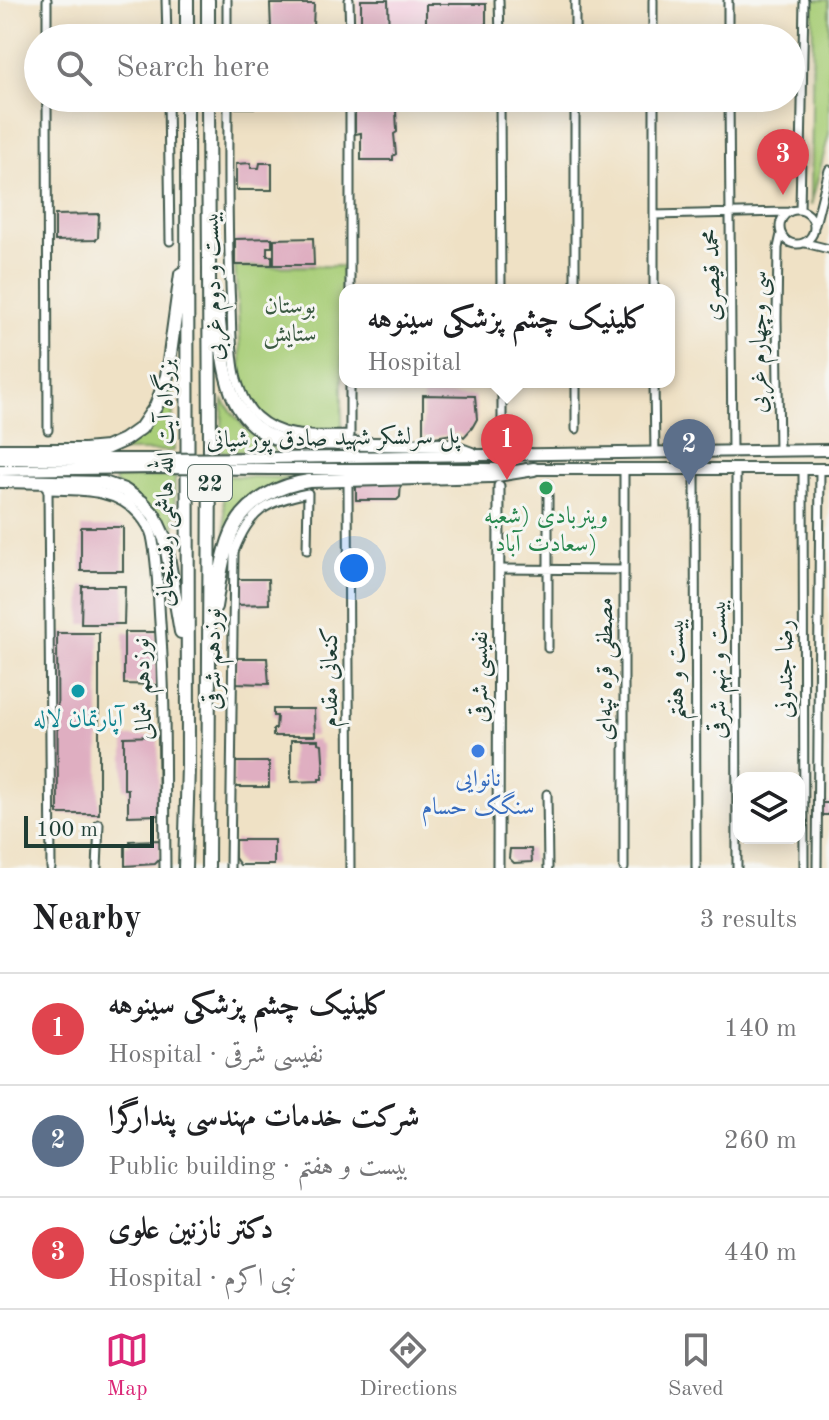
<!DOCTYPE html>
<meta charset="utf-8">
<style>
body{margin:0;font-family:"Old Standard TT",Amiri,serif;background:#f6f6f6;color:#202124}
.controls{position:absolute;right:24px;bottom:24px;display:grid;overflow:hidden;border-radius:16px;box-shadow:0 4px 20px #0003}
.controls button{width:72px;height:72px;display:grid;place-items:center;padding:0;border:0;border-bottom:2px solid #e0e0e0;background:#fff;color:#202124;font:40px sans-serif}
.scale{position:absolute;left:24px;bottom:20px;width:130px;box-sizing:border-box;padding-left:8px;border:4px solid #1f3d34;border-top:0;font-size:22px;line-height:28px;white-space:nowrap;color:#1f3d34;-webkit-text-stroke:6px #f6f6f2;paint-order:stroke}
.you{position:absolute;left:354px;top:568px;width:28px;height:28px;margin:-20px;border:6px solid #fff;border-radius:50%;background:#1a73e8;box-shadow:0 0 0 12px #1a73e833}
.badge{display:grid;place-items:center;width:52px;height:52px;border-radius:50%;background:#db2777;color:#fff;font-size:26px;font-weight:700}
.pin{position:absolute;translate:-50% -66px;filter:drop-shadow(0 2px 4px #0008)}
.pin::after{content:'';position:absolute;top:42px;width:28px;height:24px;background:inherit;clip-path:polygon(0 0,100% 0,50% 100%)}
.popup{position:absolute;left:339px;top:284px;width:336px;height:104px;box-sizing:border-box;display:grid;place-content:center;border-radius:16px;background:#fff;filter:drop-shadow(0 2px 6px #0005);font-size:26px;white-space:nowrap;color:#757577}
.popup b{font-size:30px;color:#202124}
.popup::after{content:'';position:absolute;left:50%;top:100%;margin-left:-16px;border:16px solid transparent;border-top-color:#fff}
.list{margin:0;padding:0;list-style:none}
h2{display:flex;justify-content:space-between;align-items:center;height:104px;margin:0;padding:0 32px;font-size:34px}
h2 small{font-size:26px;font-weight:400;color:#757577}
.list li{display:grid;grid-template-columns:52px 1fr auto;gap:24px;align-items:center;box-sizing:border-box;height:112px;padding:0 32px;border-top:2px solid #e0e0e0}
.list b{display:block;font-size:30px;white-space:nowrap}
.list p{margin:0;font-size:26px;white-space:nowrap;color:#757577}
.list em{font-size:26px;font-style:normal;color:#757577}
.icon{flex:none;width:44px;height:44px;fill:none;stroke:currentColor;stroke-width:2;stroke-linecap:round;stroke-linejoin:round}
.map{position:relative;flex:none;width:829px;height:868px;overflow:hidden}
.search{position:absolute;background:#fff;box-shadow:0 4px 20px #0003;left:24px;right:24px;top:24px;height:88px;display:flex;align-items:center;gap:20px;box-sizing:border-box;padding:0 28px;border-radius:44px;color:#757577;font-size:30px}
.sheet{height:440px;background:#fff}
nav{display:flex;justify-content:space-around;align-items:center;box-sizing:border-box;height:112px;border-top:2px solid #e0e0e0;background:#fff;font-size:22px;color:#757577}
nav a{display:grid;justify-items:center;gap:4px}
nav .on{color:#db2777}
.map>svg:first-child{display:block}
.built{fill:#f3cfdf}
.green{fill:#a9ce78;stroke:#648656;stroke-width:2}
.building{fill:#dfaec1}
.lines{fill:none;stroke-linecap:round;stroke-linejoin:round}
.minor-casing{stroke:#3e564a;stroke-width:11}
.tertiary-casing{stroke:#3e564a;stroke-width:13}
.secondary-casing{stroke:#3e564a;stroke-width:14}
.trunk-casing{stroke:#3e564a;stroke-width:16}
.minor{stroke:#fff;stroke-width:7}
.tertiary{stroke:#fff;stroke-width:9}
.secondary{stroke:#fff;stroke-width:10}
.trunk{stroke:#fff;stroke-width:12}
.secondary-bridge-casing{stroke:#3e564a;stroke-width:14;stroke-linecap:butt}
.secondary-bridge{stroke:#fff;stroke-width:10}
.leisure-dot{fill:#2e9e5b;stroke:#f6f6f2;stroke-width:3}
.culture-dot{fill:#0f9aa8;stroke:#f6f6f2;stroke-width:3}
.shop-dot{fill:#3f7fe0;stroke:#f6f6f2;stroke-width:3}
.labels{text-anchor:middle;stroke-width:6;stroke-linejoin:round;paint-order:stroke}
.shield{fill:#f6f6f2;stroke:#60746d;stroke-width:2}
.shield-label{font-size:22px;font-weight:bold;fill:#1f3d34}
.street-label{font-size:24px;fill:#1f3d34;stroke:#f6f6f2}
.park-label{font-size:24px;fill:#3b5a42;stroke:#f6f6f2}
.leisure-label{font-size:24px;fill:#27864d;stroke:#f6f6f2}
.culture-label{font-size:24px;fill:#0d838f;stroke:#f6f6f2}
.shop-label{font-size:24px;fill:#366cbe;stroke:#f6f6f2}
</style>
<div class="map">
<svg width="829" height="868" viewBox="0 0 829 868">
<rect width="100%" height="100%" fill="#f6f6f2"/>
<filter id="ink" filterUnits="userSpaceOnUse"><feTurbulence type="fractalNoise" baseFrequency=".0125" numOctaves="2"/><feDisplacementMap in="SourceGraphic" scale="16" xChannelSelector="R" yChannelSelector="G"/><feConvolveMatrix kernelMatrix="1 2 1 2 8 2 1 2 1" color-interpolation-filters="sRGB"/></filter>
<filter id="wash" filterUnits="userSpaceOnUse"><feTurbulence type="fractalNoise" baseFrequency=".006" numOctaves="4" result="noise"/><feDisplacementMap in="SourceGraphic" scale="32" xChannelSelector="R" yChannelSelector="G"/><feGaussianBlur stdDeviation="1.8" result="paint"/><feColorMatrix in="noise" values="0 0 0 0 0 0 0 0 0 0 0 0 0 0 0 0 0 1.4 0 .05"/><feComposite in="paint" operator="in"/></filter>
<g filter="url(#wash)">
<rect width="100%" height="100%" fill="#efe1c5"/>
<path class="built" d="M358,0H486V38H358Z"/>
<path class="green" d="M813,0H829V134L811,205Z
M342,266V429C308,438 260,429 246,392C240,376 241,358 240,342C238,317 237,292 235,267Z
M172,383L174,451H111C146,428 156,423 172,383Z
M223,400C243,427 248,435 279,451L221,452Z
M175,476L174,547L171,543L168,532L115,482V478Z
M221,476L293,478L280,482L226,533Z"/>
<g id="blocks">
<path class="building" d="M361,0H388L389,38H361Z
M270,4H314L313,27L310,29L271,30Z
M426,4H486V36H426Z
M234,30H267V38H234Z
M96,32V38H55V33Z
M235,98H266V108H236Z
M394,107L396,110L397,132L394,134L396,154L393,156V160H361V133L355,134V108Z
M251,163V168H259L260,163H272V190H236V164Z
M99,214L98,238L95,240L55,241V215Z
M272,238V247H267V256H272V265H235V239Z
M313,238L314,265H274V239Z
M423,395L475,396L477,419L472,428L464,437L458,433L429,438L428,437H423Z
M356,481L401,482L400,497L397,500H356Z
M81,527H123V571H81Z
M237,579H268L269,604L237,605Z
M82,586H125L124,624H81Z
M124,632H156L157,685L124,684Z
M57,633H99V814H58Z
M236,658H267L269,684L236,683Z
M273,709H314L315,736H273V729H276L277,716H273Z
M158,736L159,815L128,816V789H124V737Z
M291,740H318V743L322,744L324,774H322V779H319V781L291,782Z
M234,762H269V787H233Z
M819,803H829V815H819Z
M160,840V859L155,864L125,866V845H130V841Z
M235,840H274V865H240L235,858Z
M510,849H531L532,862L514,863L509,858Z"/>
</g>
</g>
<g filter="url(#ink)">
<use href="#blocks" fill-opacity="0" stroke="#3e564a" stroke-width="2"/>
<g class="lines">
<g class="minor-casing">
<path id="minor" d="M47,0V38
M166,0L167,38
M227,0V38
M349,0L350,38
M499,0L500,38
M575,0V38
M653,0V38
M728,0V38
M47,98L48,430
M168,98L170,241
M228,98C228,167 227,237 231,306C232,330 231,356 237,379C241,393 247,407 257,416C283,440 318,435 350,435V382
M350,98V290
M500,98L501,290
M575,98V290
M654,98V290
M729,98L732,452
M780 227a17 17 0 1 1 34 0a17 17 0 1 1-34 0Z
M800,210L804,0
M654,215L789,212
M815,225L829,170
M805,243L829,249
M502,382V431L507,437L530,453
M576,382V429
M654,382L655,453
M779,451L777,318L778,248L781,234
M624,469V868
M695,470L696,868
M736,470L737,868
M803,470L804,868
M348,487L350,868
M48,489L51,868
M499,569L624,570
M548,648V484
M547,794L548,868
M97,868L99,824
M230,868L234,552C250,510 266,502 308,493L307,550
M817,868L820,469"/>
</g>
<g class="tertiary-casing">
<path id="tertiary" d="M48,489C81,490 116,488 140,515C145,521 150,528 152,536C158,564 158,594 160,622C166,704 164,786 165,868
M498,868L499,486"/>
</g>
<g class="secondary-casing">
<path id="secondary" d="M270,458L829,450
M0,459H156
M271,469H507
M527,469H829
M0,470L155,468"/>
</g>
<g class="trunk-casing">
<path id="trunk" d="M187,0V38
M208,0V38
M216,297C225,357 218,431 295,443L447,445L474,455
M0,450H84L106,448L124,440L141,428L156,406L167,376L181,274
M0,481L104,483L124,490L142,502L154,515L165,539L181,632
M215,607C219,583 223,548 235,526C249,500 280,485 309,481L491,476L534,469
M185,868L188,766L187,98
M208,868L210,445L208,98"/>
</g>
<use href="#minor" class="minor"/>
<use href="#tertiary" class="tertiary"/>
<use href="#secondary" class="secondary"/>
<use href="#trunk" class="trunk"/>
<g class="secondary-bridge-casing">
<path id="secondary-bridge" d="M156,459L270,458
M155,468L271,469"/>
</g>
<use href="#secondary-bridge" class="secondary-bridge"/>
</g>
</g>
<circle class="leisure-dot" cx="546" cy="488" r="8"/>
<circle class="culture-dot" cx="78" cy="691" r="8"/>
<circle class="shop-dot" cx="478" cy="751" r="8"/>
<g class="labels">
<rect class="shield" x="188" y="465" width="44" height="36" rx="6"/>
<g class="shield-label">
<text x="210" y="491">22</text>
</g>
<g class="street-label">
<text transform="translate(711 275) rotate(-91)" y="8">محمد قیصری</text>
<text transform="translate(212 286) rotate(-92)" y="8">بیست و دوم غربی</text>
<text transform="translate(758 342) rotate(-90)" y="8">سی وچهارم غربی</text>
<text transform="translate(333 437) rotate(-1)" y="8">پل سرلشکر شهید صادق پورشیانی</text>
<text transform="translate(165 483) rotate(-90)" y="8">بزرگراه آیت الله هاشمی رفسنجانی</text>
<text transform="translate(212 659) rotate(-90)" y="8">نوزدهم شرقی</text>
<text transform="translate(604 669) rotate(-90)" y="8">مصطفی قره تپه‌ای</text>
<text transform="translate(675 669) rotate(-90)" y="8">بیست و هفتم</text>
<text transform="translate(717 669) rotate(-90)" y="8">بیست و نهم شرقی</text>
<text transform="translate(784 669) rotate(-90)" y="8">رضا جندونی</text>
<text transform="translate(329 677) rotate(-90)" y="8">کنعانی مقدم</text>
<text transform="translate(479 677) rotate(-90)" y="8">نفیسی شرقی</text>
<text transform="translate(142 689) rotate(-92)" y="8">نوزدهم شمالی</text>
</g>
<g class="park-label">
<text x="290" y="313">بوستان<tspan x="290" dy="28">ستایش</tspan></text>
</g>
<g class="leisure-label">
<text x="546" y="523">وینربادی (شعبه<tspan x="546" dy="28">سعادت آباد)</tspan></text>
</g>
<g class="culture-label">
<text x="78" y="726">آپارتمان لاله</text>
</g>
<g class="shop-label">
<text x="478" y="786">نانوایی<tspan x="478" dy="28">سنگک حسام</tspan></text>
</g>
</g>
</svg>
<div class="controls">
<button><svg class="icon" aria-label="layers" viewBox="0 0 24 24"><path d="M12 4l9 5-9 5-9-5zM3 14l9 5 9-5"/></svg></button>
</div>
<div class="scale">100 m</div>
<div class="you"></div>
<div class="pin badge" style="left:507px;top:480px;background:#e0444e">1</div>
<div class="popup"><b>کلینیک چشم پزشکی سینوهه</b>Hospital</div>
<div class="pin badge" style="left:689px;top:485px;background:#5c6f8a">2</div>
<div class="pin badge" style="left:783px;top:195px;background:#e0444e">3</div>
<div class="search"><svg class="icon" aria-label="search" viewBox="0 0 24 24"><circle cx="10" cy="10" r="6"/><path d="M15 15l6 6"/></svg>Search here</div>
</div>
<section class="sheet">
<h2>Nearby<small>3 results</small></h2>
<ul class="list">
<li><span class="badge" style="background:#e0444e">1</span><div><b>کلینیک چشم پزشکی سینوهه</b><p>Hospital · نفیسی شرقی</p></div><em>140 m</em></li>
<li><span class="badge" style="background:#5c6f8a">2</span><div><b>شرکت خدمات مهندسى پندارگرا</b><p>Public building · بیست و هفتم</p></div><em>260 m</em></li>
<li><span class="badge" style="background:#e0444e">3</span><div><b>دکتر نازنین علوی</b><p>Hospital · نبی اکرم</p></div><em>440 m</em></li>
</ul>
</section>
<nav>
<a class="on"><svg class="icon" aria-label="map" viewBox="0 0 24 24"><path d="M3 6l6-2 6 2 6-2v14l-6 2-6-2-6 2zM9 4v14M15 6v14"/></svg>Map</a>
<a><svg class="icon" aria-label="directions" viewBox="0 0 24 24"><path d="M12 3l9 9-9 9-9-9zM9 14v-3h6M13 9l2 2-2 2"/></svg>Directions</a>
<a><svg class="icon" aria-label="saved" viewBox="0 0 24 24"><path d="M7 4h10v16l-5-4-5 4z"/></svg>Saved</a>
</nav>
